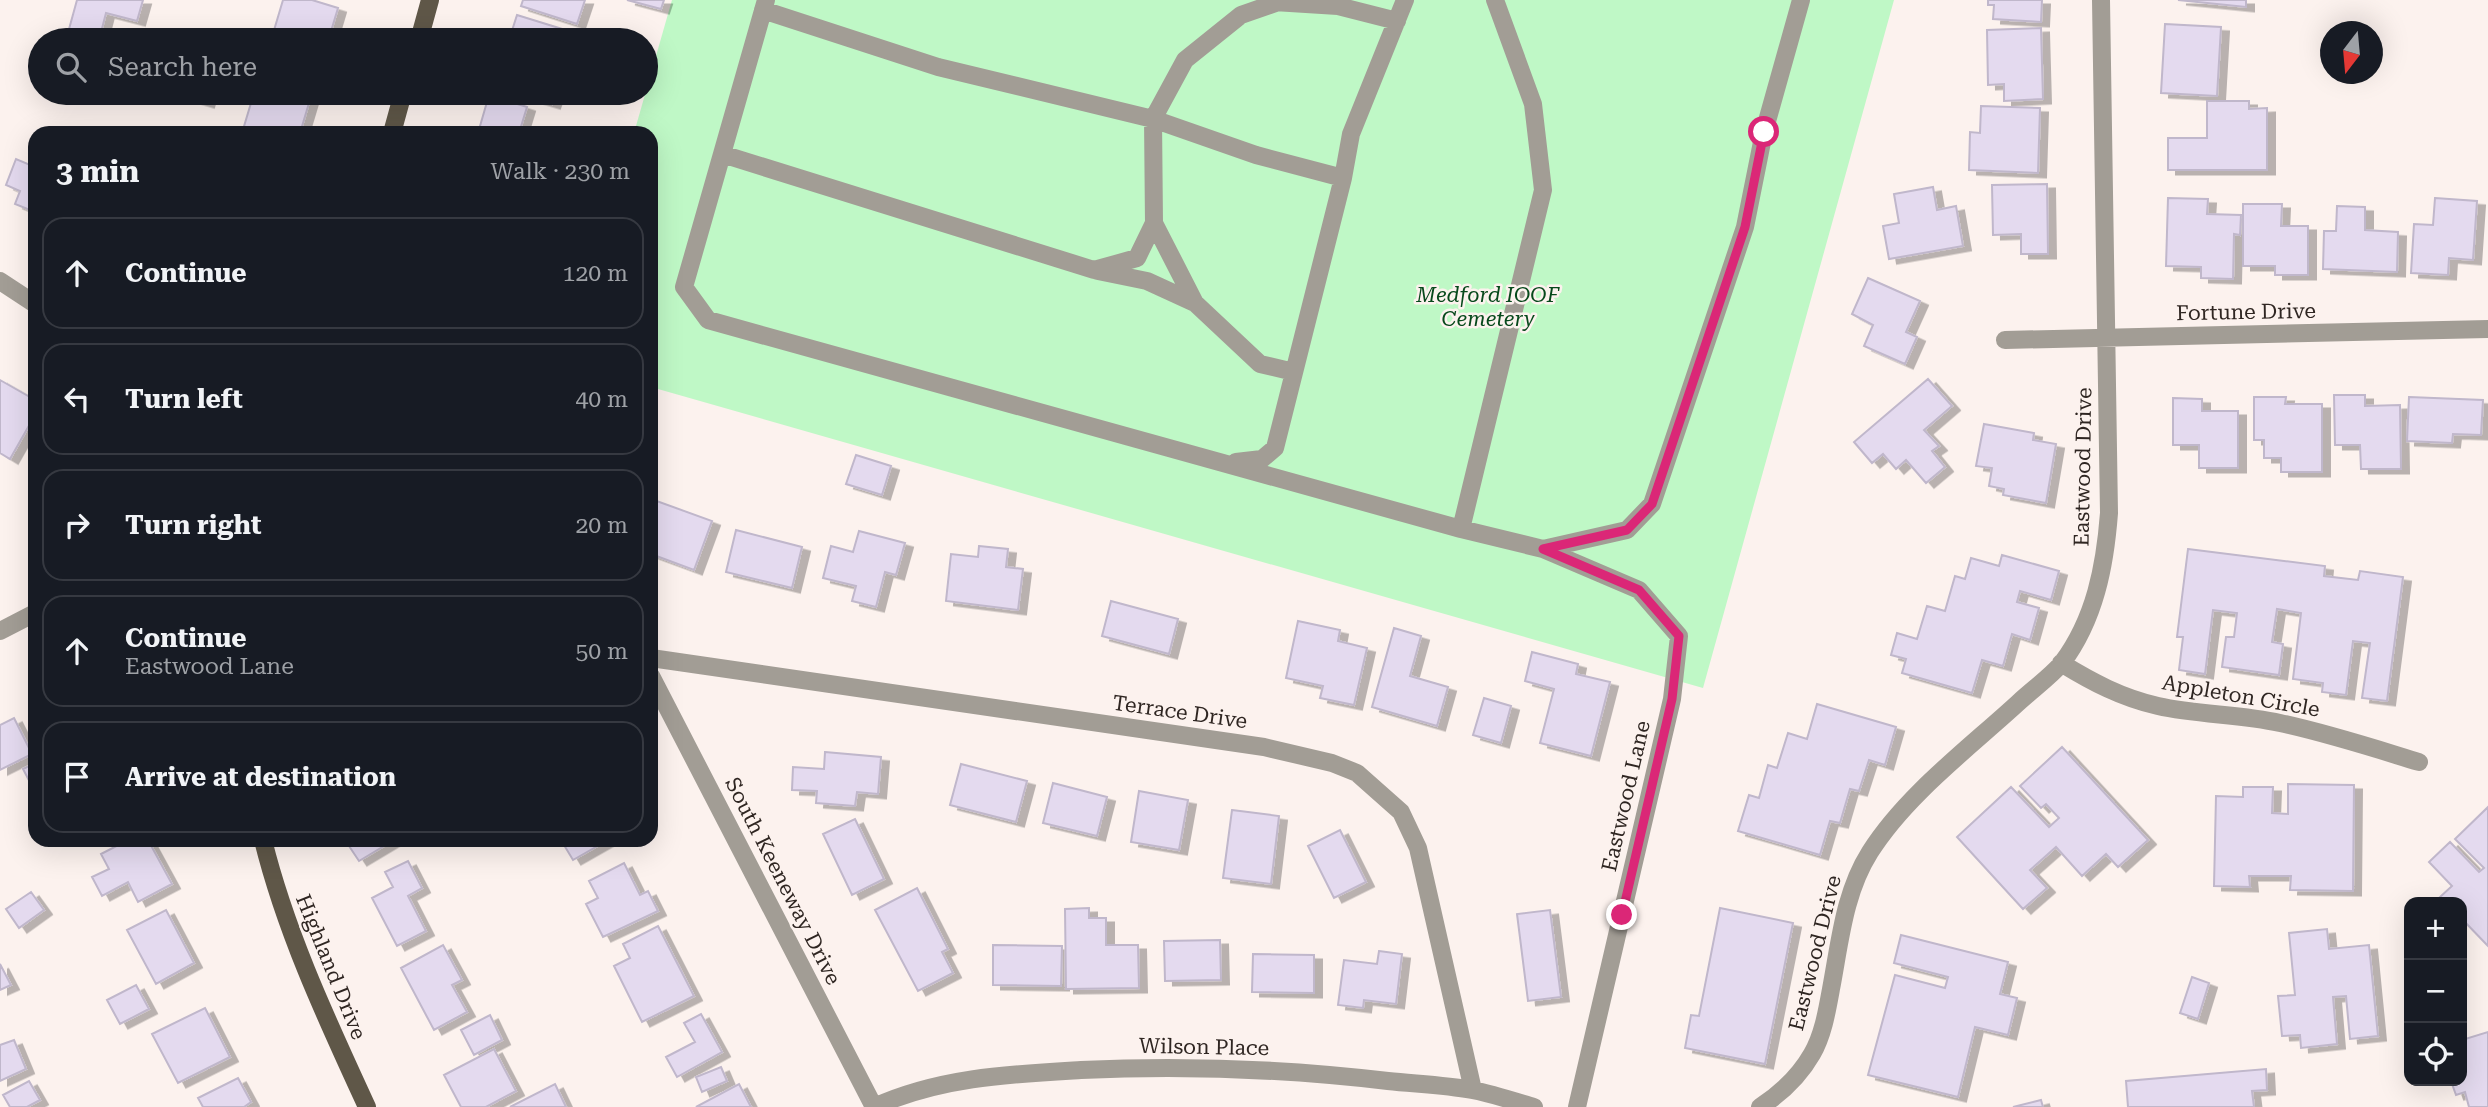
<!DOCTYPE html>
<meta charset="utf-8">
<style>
body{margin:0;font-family:"Roboto Serif",serif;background:#20242c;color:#f1f3f6}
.controls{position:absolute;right:21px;bottom:21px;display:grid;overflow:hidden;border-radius:14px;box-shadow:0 7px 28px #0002}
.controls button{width:63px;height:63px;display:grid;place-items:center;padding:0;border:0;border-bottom:2px solid #363941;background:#171b24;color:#f1f3f6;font:35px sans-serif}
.compass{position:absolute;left:2320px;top:21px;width:63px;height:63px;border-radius:50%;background:#171b24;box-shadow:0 7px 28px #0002;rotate:196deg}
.stop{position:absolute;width:21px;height:21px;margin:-16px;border:5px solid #db2777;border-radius:50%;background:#fff}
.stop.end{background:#db2777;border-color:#fff;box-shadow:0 2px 7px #0008}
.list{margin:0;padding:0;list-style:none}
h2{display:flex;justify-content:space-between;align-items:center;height:91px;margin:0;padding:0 28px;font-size:30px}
h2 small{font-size:23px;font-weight:400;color:#9ea1a6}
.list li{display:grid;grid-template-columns:46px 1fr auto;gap:21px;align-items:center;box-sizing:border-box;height:112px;margin:0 14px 14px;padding:0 14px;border:2px solid #363941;border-radius:21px}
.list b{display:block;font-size:26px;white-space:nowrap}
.list p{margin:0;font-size:23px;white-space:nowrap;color:#9ea1a6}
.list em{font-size:23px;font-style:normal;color:#9ea1a6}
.icon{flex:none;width:38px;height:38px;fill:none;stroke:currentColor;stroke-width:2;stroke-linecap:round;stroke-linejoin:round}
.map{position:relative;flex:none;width:2488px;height:1107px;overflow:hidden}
.search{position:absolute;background:#171b24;box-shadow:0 7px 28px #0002;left:28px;top:28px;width:630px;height:77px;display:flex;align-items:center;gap:18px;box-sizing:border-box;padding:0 24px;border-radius:38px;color:#9ea1a6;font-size:26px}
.panel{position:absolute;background:#171b24;box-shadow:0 7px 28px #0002;left:28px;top:126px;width:630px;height:721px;border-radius:21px}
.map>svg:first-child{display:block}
.green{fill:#bff8c6}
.building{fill:#e4daef;stroke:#c0b7cb;stroke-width:2;filter:url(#shadow)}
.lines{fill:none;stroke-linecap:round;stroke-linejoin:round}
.minor{stroke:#a29d95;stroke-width:18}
.major{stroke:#5f5748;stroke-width:18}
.route{stroke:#db2777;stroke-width:9}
.labels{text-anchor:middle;stroke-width:5;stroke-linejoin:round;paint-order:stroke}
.park-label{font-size:21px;font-style:italic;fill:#07491b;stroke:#fcf2ee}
.street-label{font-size:21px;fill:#2f2622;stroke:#fcf2ee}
</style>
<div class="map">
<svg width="2488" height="1107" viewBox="0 0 2488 1107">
<defs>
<filter id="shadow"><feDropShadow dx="8" dy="4.5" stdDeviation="0" flood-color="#0004"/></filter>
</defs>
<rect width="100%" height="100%" fill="#fcf2ee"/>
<path class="green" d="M672,0H1894L1703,688L651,387V133H634Z"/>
<path class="building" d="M77,0H143L137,21L106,13L99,40H66Z
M283,0H312L338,8L329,38L334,40H282L272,37Z
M523,0H585L577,24L521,6Z
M627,0H664L661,9Z
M1988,0H2042L2041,22L1993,19L1994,5H1988Z
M2178,0H2246V7Z
M517,15L588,37L587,40H509Z
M2165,24L2221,27L2217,96L2161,93Z
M2041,28L2043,99L2004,101V84L1988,85L1987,30Z
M173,93H209L206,103Z
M254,93H312L300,133H242Z
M515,93H556L552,104Z
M489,95L527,107L519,133H478Z
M2207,101H2249V109L2267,108V170H2168V138H2207Z
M1981,106L2040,108L2038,173L1969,170L1970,132L1980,133Z
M35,152V212L15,204L20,191L6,185L16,159L30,165Z
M2047,184L2048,254H2021V234L1993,235L1992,185Z
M1933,187L1937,210L1956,206L1963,246L1889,259L1883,226L1899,223L1894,194Z
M2168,198L2208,199L2207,214L2241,215L2240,235L2234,234L2233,279L2201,278V267L2166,266Z
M2435,198L2477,201L2473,260L2449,258L2448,275L2411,273L2414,224L2433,225Z
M2243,204H2282L2281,226H2308V275H2275V266H2243Z
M2337,206L2365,207V230L2398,232L2397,272L2323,269L2324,231H2336Z
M1868,278L1920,301L1906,332L1917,337L1905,364L1864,346L1873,325L1852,314Z
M1928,379L1952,406L1924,430L1939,446L1932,451L1945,467L1926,483L1906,460L1896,469L1883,454L1872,463L1854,442Z
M0,380L35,400V415L10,459L0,453Z
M2334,395H2365V406L2400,405L2401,469H2361L2360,445H2335Z
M2254,397H2286L2285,404H2322V472H2281V458H2264V440H2254Z
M2409,397L2483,400L2481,435L2453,434L2452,443L2407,441Z
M2173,398L2202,399V411H2238V468H2199V445H2173Z
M1984,424L2034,433L2033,440L2056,444L2046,503L2003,495L2004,489L1989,486L1992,468L1976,466Z
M856,455L891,466L882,495L846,484Z
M651,499L712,521L694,570L651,554Z
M736,530L802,547L792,588L726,572Z
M859,531L905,543L896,575L885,572L876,607L852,601L856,586L823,578L831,546L853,552Z
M979,546L1008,549L1006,567L1023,569L1018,610L946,601L951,554L978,557Z
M2188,549L2325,566L2324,576L2358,580L2360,571L2403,577L2387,701L2362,698L2370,643L2353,641L2346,695L2322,692L2323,683L2293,679L2301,613L2277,609L2272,642L2283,644L2279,675L2222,667L2226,637H2234L2237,613L2213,610L2205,674L2179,670L2183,637H2177Z
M2002,555L2059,571L2051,600L2020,591L2017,602L2039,608L2030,640L2012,634L2003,666L1982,660L1972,693L1902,673L1906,659L1891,655L1897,633L1917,639L1927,606L1945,611L1955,576L1965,579L1971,558L1999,566Z
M1111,601L1178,619L1169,654L1102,636Z
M1298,621L1340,630L1338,641L1367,648L1354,705L1320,698L1323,686L1286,678Z
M1394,628L1421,636L1410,676L1448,687L1437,726L1372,707Z
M1532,652L1578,664L1576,674L1610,682L1591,756L1540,743L1554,689L1525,681Z
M1484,698L1511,706L1501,743L1473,735Z
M1817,704L1896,727L1885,765L1869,760L1859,791L1850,789L1840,823L1830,821L1820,855L1738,831L1749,795L1759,798L1768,765L1777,768L1788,733L1807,739Z
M14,718L32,754L0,770V725Z
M2062,747L2148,840L2118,867L2106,854L2082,876L2056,847L2030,870L2047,888L2023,909L1957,837L2011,787L2049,827L2059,818L2046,804L2041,808L2020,786Z
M825,752L881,757L878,794L857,792L855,806L816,803L817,791L792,790L793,767L824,769Z
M35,763V792L23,769Z
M961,764L1027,781L1016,822L950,805Z
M1053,783L1107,797L1097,836L1043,823Z
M2288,784L2354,785L2353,891L2290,890L2291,876H2249L2250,887L2214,886L2216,796L2243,797V787H2273L2272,813L2288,814Z
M1139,791L1188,800L1179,850L1131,842Z
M2488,807V946L2462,919V902H2445L2440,897L2452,886L2429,862L2450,842L2479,872L2484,868L2455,839Z
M1232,810L1279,816L1271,884L1223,878Z
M855,819L884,879L852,895L823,834Z
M1340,830L1366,882L1334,898L1308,846Z
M128,840H148L172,884L138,902L128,882L102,896L92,877L109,869L101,854Z
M345,840H394L359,861Z
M561,840H608L573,860Z
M408,861L422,888L408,896L426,931L397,946L372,898L393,887L385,872Z
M624,863L640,895L648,891L658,911L603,937L586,904L598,898L589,881Z
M917,888L948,949L942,952L953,973L918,991L875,910Z
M31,892L44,910L19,928L6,909Z
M1089,908V918H1106V945H1138L1139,988L1066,989L1065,909Z
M1720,908L1793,923L1765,1064L1685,1048L1691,1015L1699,1016Z
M166,910L194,963L156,984L127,930Z
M1550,910L1561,997L1528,1001L1517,914Z
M658,926L694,996L642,1022L614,966L630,958L623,944Z
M2327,929L2329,949L2369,945L2378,1036L2350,1039L2346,996L2333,997L2337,1044L2301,1048L2300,1035L2282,1036L2278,996L2295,995L2289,933Z
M1901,935L2008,962L2000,994L2017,998L2008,1035L1975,1027L1958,1097L1868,1075L1895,975L1945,988L1948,977L1894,963Z
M1220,940L1221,980L1165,981L1164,941Z
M443,945L462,980L452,985L467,1012L434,1030L401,968Z
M993,945L1062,946L1061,986L993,985Z
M1379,951L1402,954L1396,1004L1364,1000L1363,1008L1338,1005L1344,960L1377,964Z
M1253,954L1314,955V993L1252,992Z
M0,964L11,985L0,990Z
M2192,977L2209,983L2198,1019L2180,1013Z
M136,985L149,1009L120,1024L107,1000Z
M205,1008L230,1057L178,1083L152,1034Z
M701,1014L722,1052L677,1077L666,1057L695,1042L684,1023Z
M490,1015L502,1040L474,1055L461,1030Z
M2488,1032V1107H2469L2465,1092L2456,1095L2451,1081H2462V1040Z
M14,1040L26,1069L0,1081V1045Z
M494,1049L516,1091L486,1107H461L444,1075Z
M721,1067L727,1081L702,1092L696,1077Z
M2266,1069L2267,1090L2252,1091L2254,1107H2128L2126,1081Z
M238,1078L251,1102L244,1107H203L198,1098Z
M29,1081L40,1100L27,1107H10L3,1095Z
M555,1084L566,1107H510Z
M739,1084L751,1107H696Z
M2041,1100L2043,1107H2013Z"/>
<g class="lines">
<path class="minor" d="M766,0L684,287L708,320L1461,529L1543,549L1627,530L1652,504L1745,227L1764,132L1801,0
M1284,0L1241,15L1185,60L1153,119L1154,223L1195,303L1260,364L1294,372
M1274,2L1338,6L1397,21
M763,10L938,67L1153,119L1256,155L1343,178
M722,154L1094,270L1137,258L1154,223
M1098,271L1147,281L1195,303
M0,281L35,304
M2005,340L2488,329
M1236,462L1262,459L1275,448L1343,178L1351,134L1405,0
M1461,529L1543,190L1533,104L1495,0
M1543,549L1639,590L1679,636L1672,699L1577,1107
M0,631L35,613
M651,658L1264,747L1332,763L1357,773L1401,812L1418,848L1473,1090
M2061,663C2092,682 2122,698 2158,706C2198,715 2240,714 2280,723C2327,733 2373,748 2419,762
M651,676L874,1107
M874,1107C940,1077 1011,1074 1081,1070C1184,1065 1286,1069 1388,1081C1416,1084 1445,1085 1472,1090C1493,1094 1514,1101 1534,1107
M1760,1107C1780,1094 1800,1075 1812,1054C1823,1035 1827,1011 1831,989C1840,942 1844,893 1870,852C1906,795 1969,748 2019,702C2033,689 2050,677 2062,663C2095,619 2105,566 2109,513L2101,0"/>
<path class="major" d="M419,40L430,0
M392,133L403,93
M263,840C286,933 327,1020 367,1107"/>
</g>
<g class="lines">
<path class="route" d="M1622,915L1672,699L1679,636L1639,590L1543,549L1627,530L1652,504L1745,227L1764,132"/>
</g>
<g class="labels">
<g class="park-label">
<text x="1488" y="302">Medford IOOF<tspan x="1488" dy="24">Cemetery</tspan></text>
</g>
<g class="street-label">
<text transform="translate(2246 312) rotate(-1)" y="7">Fortune Drive</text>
<text transform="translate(2083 467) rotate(-89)" y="7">Eastwood Drive</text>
<text transform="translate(2241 696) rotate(10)" y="7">Appleton Circle</text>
<text transform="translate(1180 712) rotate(8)" y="7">Terrace Drive</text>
<text transform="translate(1626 796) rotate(-77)" y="7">Eastwood Lane</text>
<text transform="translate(783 881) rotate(63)" y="7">South Keeneway Drive</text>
<text transform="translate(1815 953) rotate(-76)" y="7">Eastwood Drive</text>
<text transform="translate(331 967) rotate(68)" y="7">Highland Drive</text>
<text transform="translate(1204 1047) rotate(1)" y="7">Wilson Place</text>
</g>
</g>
</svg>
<div class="controls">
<button>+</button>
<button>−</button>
<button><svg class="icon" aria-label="locate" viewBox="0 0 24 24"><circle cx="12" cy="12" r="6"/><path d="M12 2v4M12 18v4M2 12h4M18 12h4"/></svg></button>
</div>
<svg class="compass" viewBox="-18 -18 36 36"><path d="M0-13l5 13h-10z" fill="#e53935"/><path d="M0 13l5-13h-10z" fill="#9ea1a6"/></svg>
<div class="stop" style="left:1764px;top:132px"></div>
<div class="stop end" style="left:1622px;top:915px"></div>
<div class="search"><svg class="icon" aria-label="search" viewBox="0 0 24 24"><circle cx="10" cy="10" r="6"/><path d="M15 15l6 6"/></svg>Search here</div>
<section class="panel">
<h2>3 min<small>Walk · 230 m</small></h2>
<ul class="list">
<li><svg class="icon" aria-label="ahead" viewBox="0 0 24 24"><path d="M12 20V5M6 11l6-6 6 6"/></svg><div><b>Continue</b></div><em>120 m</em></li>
<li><svg class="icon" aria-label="left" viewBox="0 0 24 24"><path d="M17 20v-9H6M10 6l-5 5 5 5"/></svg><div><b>Turn left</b></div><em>40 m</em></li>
<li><svg class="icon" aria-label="right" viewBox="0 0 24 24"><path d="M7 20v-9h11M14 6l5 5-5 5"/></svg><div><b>Turn right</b></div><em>20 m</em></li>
<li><svg class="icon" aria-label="ahead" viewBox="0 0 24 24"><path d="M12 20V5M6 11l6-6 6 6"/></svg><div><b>Continue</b><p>Eastwood Lane</p></div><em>50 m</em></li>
<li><svg class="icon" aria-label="arrive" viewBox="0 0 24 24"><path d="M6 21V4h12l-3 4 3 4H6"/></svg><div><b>Arrive at destination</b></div></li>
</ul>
</section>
</div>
